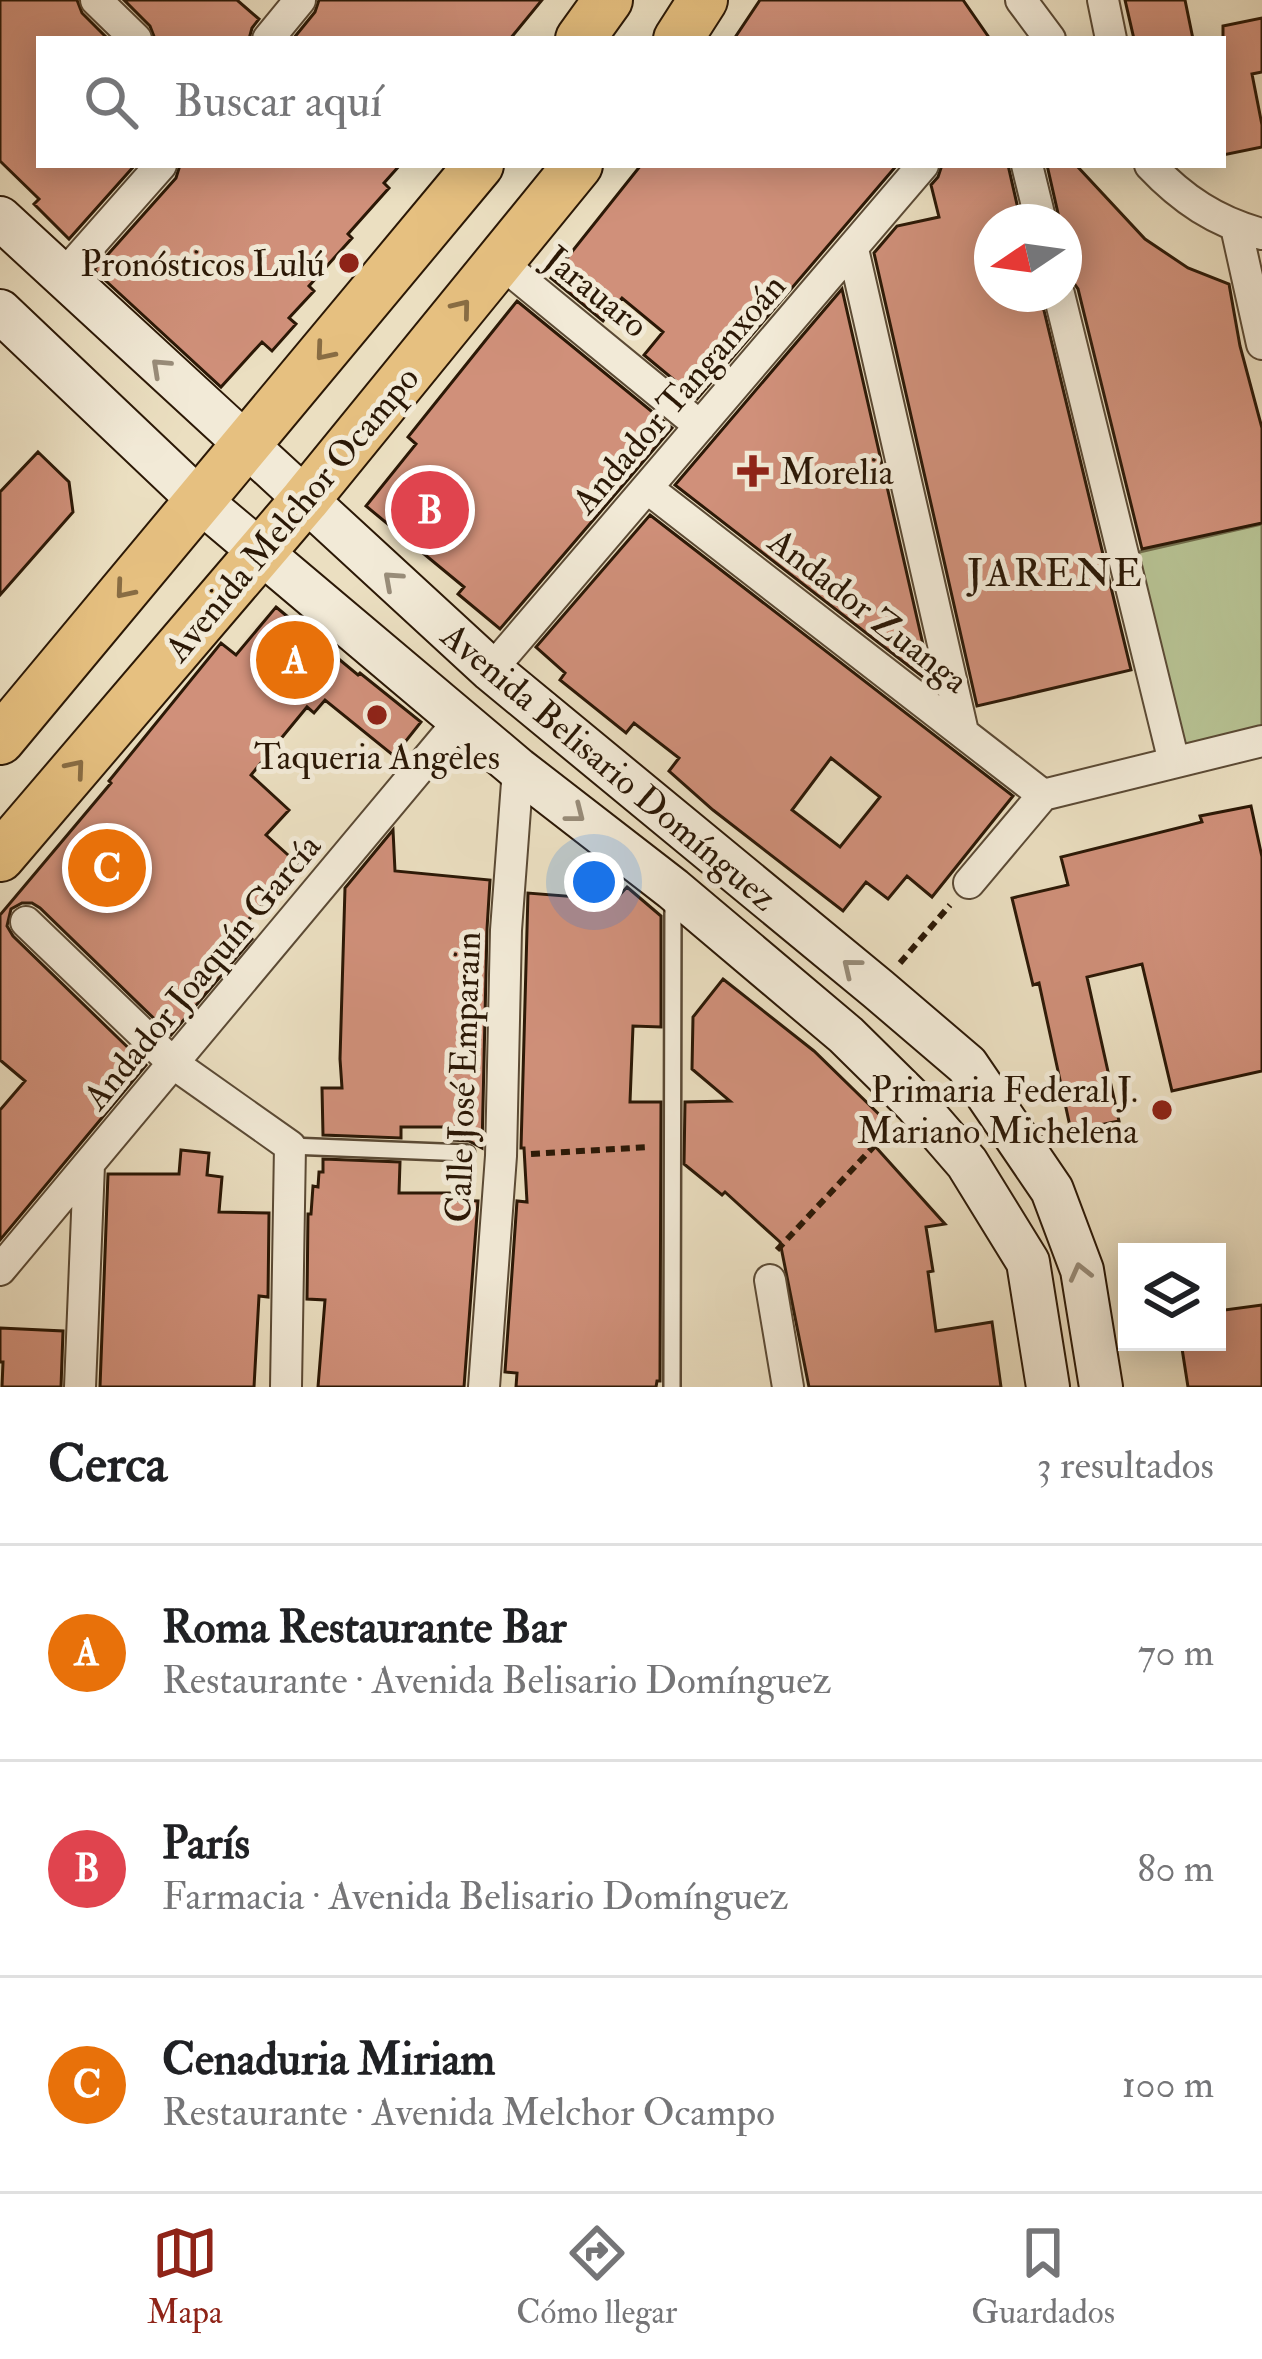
<!DOCTYPE html>
<html lang="es">
<meta charset="utf-8">
<style>
body{margin:0;font-family:"IM FELL Double Pica",serif;background:#f6f6f6;color:#202124}
.controls{position:absolute;right:36px;bottom:36px;display:grid;overflow:hidden;border-radius:0px;box-shadow:0 6px 30px #0003}
.controls button{width:108px;height:108px;display:grid;place-items:center;padding:0;border:0;border-bottom:3px solid #e0e0e0;background:#fff;color:#202124;font:60px sans-serif}
.compass{position:absolute;left:974px;top:204px;width:108px;height:108px;border-radius:50%;background:#fff;box-shadow:0 6px 30px #0003;rotate:257deg}
.you{position:absolute;left:594px;top:882px;width:42px;height:42px;margin:-30px;border:9px solid #fff;border-radius:50%;background:#1a73e8;box-shadow:0 0 0 18px #1a73e833}
.badge{display:grid;place-items:center;width:78px;height:78px;border-radius:50%;background:#8f2418;color:#fff;font-size:39px;font-weight:700}
.pin{position:absolute;translate:-50% -50%;border:6px solid #fff;box-shadow:0 3px 12px #0006}
.list{margin:0;padding:0;list-style:none}
h2{display:flex;justify-content:space-between;align-items:center;height:156px;margin:0;padding:0 48px;font-size:51px}
h2 small{font-size:39px;font-weight:400;color:#757577}
.list li{display:grid;grid-template-columns:78px 1fr auto;gap:36px;align-items:center;box-sizing:border-box;height:216px;padding:0 48px;border-top:3px solid #e0e0e0}
.list b{display:block;font-size:45px;white-space:nowrap}
.list p{margin:0;font-size:39px;white-space:nowrap;color:#757577}
.list em{font-size:39px;font-style:normal;color:#757577}
.icon{flex:none;width:66px;height:66px;fill:none;stroke:currentColor;stroke-width:2;stroke-linecap:round;stroke-linejoin:round}
.map{position:relative;flex:none;width:1262px;height:1387px;overflow:hidden}
.search{position:absolute;background:#fff;box-shadow:0 6px 30px #0003;left:36px;right:36px;top:36px;height:132px;display:flex;align-items:center;gap:30px;box-sizing:border-box;padding:0 42px;border-radius:0px;color:#757577;font-size:45px}
.sheet{height:804px;background:#fff}
nav{display:flex;justify-content:space-around;align-items:center;box-sizing:border-box;height:168px;border-top:3px solid #e0e0e0;background:#fff;font-size:33px;color:#757577}
nav a{display:grid;justify-items:center;gap:6px}
nav .on{color:#8f2418}
.map>svg:first-child{display:block}
.green{fill:#b7c293;stroke:#716d4c;stroke-width:3}
.building{fill:#d0907a;stroke:#2b1806;stroke-width:3;fill-rule:evenodd}
.lines{fill:none;stroke-linecap:round;stroke-linejoin:round}
.lane-casing{stroke:#5b4a35;stroke-width:20}
.street-casing{stroke:#5b4a35;stroke-width:34}
.secondary-casing{stroke:#2b1806;stroke-width:46}
.primary-casing{stroke:#2b1806;stroke-width:52}
.path{stroke:#2b1806;stroke-width:6;stroke-dasharray:9 6;stroke-linecap:butt}
.lane{stroke:#f2ead7;stroke-width:15}
.street{stroke:#f2ead7;stroke-width:30}
.secondary{stroke:#f2ead7;stroke-width:42}
.primary{stroke:#e6c080;stroke-width:48}
.oneway{stroke:#886c43}
.oneway2{stroke:#988c79}
.poi-dot{fill:#8f2418;stroke:#f2ead7;stroke-width:4.5}
.labels{text-anchor:middle;stroke-width:10;stroke-linejoin:round;paint-order:stroke}
.poi-label{font-size:36px;fill:#2b1806;stroke:#f2ead7;text-anchor:end}
.street-label{font-size:36px;fill:#2b1806;stroke:#f2ead7}
.neighbourhood-label{font-size:39px;letter-spacing:3px;fill:#2b1806;stroke:#f2ead7}
</style>
<div class="map">
<svg width="1262" height="1387" viewBox="0 0 1262 1387">
<rect width="100%" height="100%" fill="#ebdfc1"/>
<filter id="stains"><feTurbulence type="fractalNoise" baseFrequency=".00167" numOctaves="4"/><feColorMatrix values="0 0 0 0 .2 0 0 0 0 .09 0 0 0 0 .02 0 0 0 .5 -.17"/></filter>
<radialGradient id="worn" r=".72"><stop offset=".6" stop-color="#630" stop-opacity="0"/><stop offset="1" stop-color="#630" stop-opacity=".3"/></radialGradient>
<path class="green" d="M1262,524V727L1181,746L1135,553Z"/>
<path class="building" d="M0,0H77L82,13L108,39H39V165H135L69,239L34,204L39,199L0,161Z
M124,0H237L259,19L252,28L249,39H155L150,26Z
M319,0H542L510,39H293L315,12Z
M760,0H963L990,39H734Z
M1125,0H1185L1193,39H1134Z
M1262,18V72L1252,74L1262,125V147L1223,155V26Z
M180,165H400L384,183L389,188L348,234L352,238L309,286L314,291L289,318L296,324L272,351L262,342L221,387L94,270L176,178Z
M641,165H897L697,399L644,355L663,332L622,298L603,321L551,278Z
M942,165H1008L1021,222H992V294H1040L1131,670L977,706L874,253L897,226L939,217L931,185L938,177Z
M1047,165H1076L1145,239L1188,268L1229,284L1240,346L1262,428V523L1142,549L1078,289L1071,279L1064,246V222H1060Z
M842,289L932,684L675,485Z
M517,301L672,428L500,629L458,594L464,587L366,506L416,444L408,437Z
M38,452L69,482L73,512L0,595V492Z
M650,515L1013,796L932,897L907,876L888,899L866,882L843,911L713,810L669,771L679,758L634,723L626,733L560,680L565,673L536,647ZM831,758L880,797L840,847L792,810Z
M276,607L358,675L360,673L421,722L394,756L325,700L314,713L307,707L251,775L289,810L266,835L298,864L241,928L252,939L171,1035L40,908L32,903H22L11,909L7,926L13,936L146,1065L0,1240V1110L25,1081L0,1060V915L111,783L109,781L221,643L236,655Z
M1251,806L1262,857V1071L1172,1091L1142,964L1087,977L1119,1121L1071,1131L1039,983L1033,985L1012,898L1068,885L1061,857L1202,822L1200,816Z
M393,830L395,871L490,880L487,929L482,1148L469,1141L453,1140V1127H401V1138L323,1135L322,1088H342L340,1059L345,888Z
M627,887L661,916V1027L633,1026L630,1102H661L660,1381H657L656,1387H516L517,1373L505,1372L517,1201L527,1202L524,1148H521L528,893L615,900Z
M723,979L814,1051L890,1125L873,1144L945,1224L926,1227L933,1271L928,1272L936,1331L992,1322L1001,1387H809L780,1242L725,1192L722,1195L684,1164L685,1102L730,1101L692,1069L693,1017Z
M181,1150L209,1153L207,1175L222,1177L219,1212L269,1213L268,1297L259,1296L254,1387H100L108,1174H179Z
M323,1159L400,1162L399,1193H451V1200L478,1201L464,1387H318L325,1300L307,1299L308,1214H311L313,1186L318,1187L319,1172H323Z
M1262,1305V1387H1188L1181,1342H1217V1311Z
M0,1328L63,1331L61,1387H2L3,1362H0Z"/>
<g class="lines">
<g class="lane-casing">
<path id="lane" d="M290,1146L467,1153
M672,1387L673,898"/>
</g>
<g class="street-casing">
<path id="street" d="M96,0L136,39
M1021,0L1050,39
M1103,0L1111,39
M268,39L300,0
M1027,165L1041,222
M1150,165C1182,199 1216,222 1262,234
M1236,227L1262,344
M853,249L963,732
M500,262L700,426
M62,277L161,165
M1059,294L1174,762
M647,488L1043,795
M491,670L923,165
M969,883L1043,795L1262,741
M26,922L174,1064L290,1146L286,1387
M0,1270L459,721
M770,1280L788,1387
M80,1387L89,1165
M484,1387L501,1156L506,930L518,769"/>
</g>
<g class="secondary-casing">
<path id="secondary" d="M0,218L491,670L878,989L967,1065L1052,1190L1082,1270L1101,1387
M0,311L199,500L518,769L673,889L846,1035L915,1103L967,1163L1028,1262L1048,1387"/>
</g>
<g class="primary-casing">
<path id="primary" d="M580,39L608,0
M678,39L703,0
M0,740L479,165
M0,857L305,500L578,165"/>
</g>
<path class="path" d="M900,963L950,905
M531,1154L649,1147
M777,1250L891,1128"/>
<use href="#lane" class="lane"/>
<use href="#street" class="street"/>
<use href="#secondary" class="secondary"/>
<use href="#primary" class="primary"/>
</g>
<defs><path id="oneway-chevron" d="M-2-3.5L2.5 0L-2 3.5" fill="none" stroke-width="1.6" stroke-linecap="round" stroke-linejoin="round" transform="scale(3)"/></defs>
<g class="oneway">
<use href="#oneway-chevron" transform="translate(462 308) rotate(-51)"/>
<use href="#oneway-chevron" transform="translate(324 352) rotate(130)"/>
<use href="#oneway-chevron" transform="translate(124 590) rotate(130)"/>
<use href="#oneway-chevron" transform="translate(76 768) rotate(-50)"/>
</g>
<g class="oneway2">
<use href="#oneway-chevron" transform="translate(160 367) rotate(-137)"/>
<use href="#oneway-chevron" transform="translate(392 580) rotate(-138)"/>
<use href="#oneway-chevron" transform="translate(576 814) rotate(38)"/>
<use href="#oneway-chevron" transform="translate(851 967) rotate(-141)"/>
<use href="#oneway-chevron" transform="translate(1080 1272) rotate(-104)"/>
</g>
<g class="poi-dot">
<circle cx="349" cy="263" r="12"/>
<path d="M747 453h12v12h12v12h-12v12h-12v-12h-12v-12h12z"/>
<circle cx="377" cy="715" r="12"/>
<circle cx="1162" cy="1110" r="12"/>
</g>
<g class="labels">
<g class="poi-label">
<text x="325" y="276">Pronósticos Lulú</text>
<text x="780" y="484" text-anchor="start">Morelia</text>
<text x="377" y="769" text-anchor="middle">Taqueria Angeles</text>
<text x="1138" y="1102">Primaria Federal J.<tspan x="1138" dy="41">Mariano Michelena</tspan></text>
</g>
<g class="street-label">
<text transform="translate(597 291) rotate(39)" y="13">Jarauaro</text>
<text transform="translate(678 393) rotate(-49)" y="13">Andador Tanganxoán</text>
<text transform="translate(291 513) rotate(-50)" y="13">Avenida Melchor Ocampo</text>
<text transform="translate(869 610) rotate(38)" y="13">Andador Zuanga</text>
<text transform="translate(610 766) rotate(40)" y="13">Avenida Belisario Domínguez</text>
<text transform="translate(201 971) rotate(-50)" y="13">Andador Joaquín García</text>
<text transform="translate(462 1077) rotate(-88)" y="13">Calle José Emparain</text>
</g>
<g class="neighbourhood-label">
<text x="1056" y="586">JARENE</text>
</g>
</g>
<rect width="100%" height="100%" filter="url(#stains)"/>
<rect width="100%" height="100%" fill="url(#worn)"/>
</svg>
<div class="controls">
<button><svg class="icon" aria-label="layers" viewBox="0 0 24 24"><path d="M12 4l9 5-9 5-9-5zM3 14l9 5 9-5"/></svg></button>
</div>
<svg class="compass" viewBox="-18 -18 36 36"><path d="M0-13l5 13h-10z" fill="#e53935"/><path d="M0 13l5-13h-10z" fill="#757577"/></svg>
<div class="you"></div>
<div class="pin badge" style="left:295px;top:660px;background:#e8710a">A</div>
<div class="pin badge" style="left:430px;top:510px;background:#e0444e">B</div>
<div class="pin badge" style="left:107px;top:868px;background:#e8710a">C</div>
<div class="search"><svg class="icon" aria-label="search" viewBox="0 0 24 24"><circle cx="10" cy="10" r="6"/><path d="M15 15l6 6"/></svg>Buscar aquí</div>
</div>
<section class="sheet">
<h2>Cerca<small>3 resultados</small></h2>
<ul class="list">
<li><span class="badge" style="background:#e8710a">A</span><div><b>Roma Restaurante Bar</b><p>Restaurante · Avenida Belisario Domínguez</p></div><em>70 m</em></li>
<li><span class="badge" style="background:#e0444e">B</span><div><b>París</b><p>Farmacia · Avenida Belisario Domínguez</p></div><em>80 m</em></li>
<li><span class="badge" style="background:#e8710a">C</span><div><b>Cenaduria Miriam</b><p>Restaurante · Avenida Melchor Ocampo</p></div><em>100 m</em></li>
</ul>
</section>
<nav>
<a class="on"><svg class="icon" aria-label="map" viewBox="0 0 24 24"><path d="M3 6l6-2 6 2 6-2v14l-6 2-6-2-6 2zM9 4v14M15 6v14"/></svg>Mapa</a>
<a><svg class="icon" aria-label="directions" viewBox="0 0 24 24"><path d="M12 3l9 9-9 9-9-9zM9 14v-3h6M13 9l2 2-2 2"/></svg>Cómo llegar</a>
<a><svg class="icon" aria-label="saved" viewBox="0 0 24 24"><path d="M7 4h10v16l-5-4-5 4z"/></svg>Guardados</a>
</nav>
